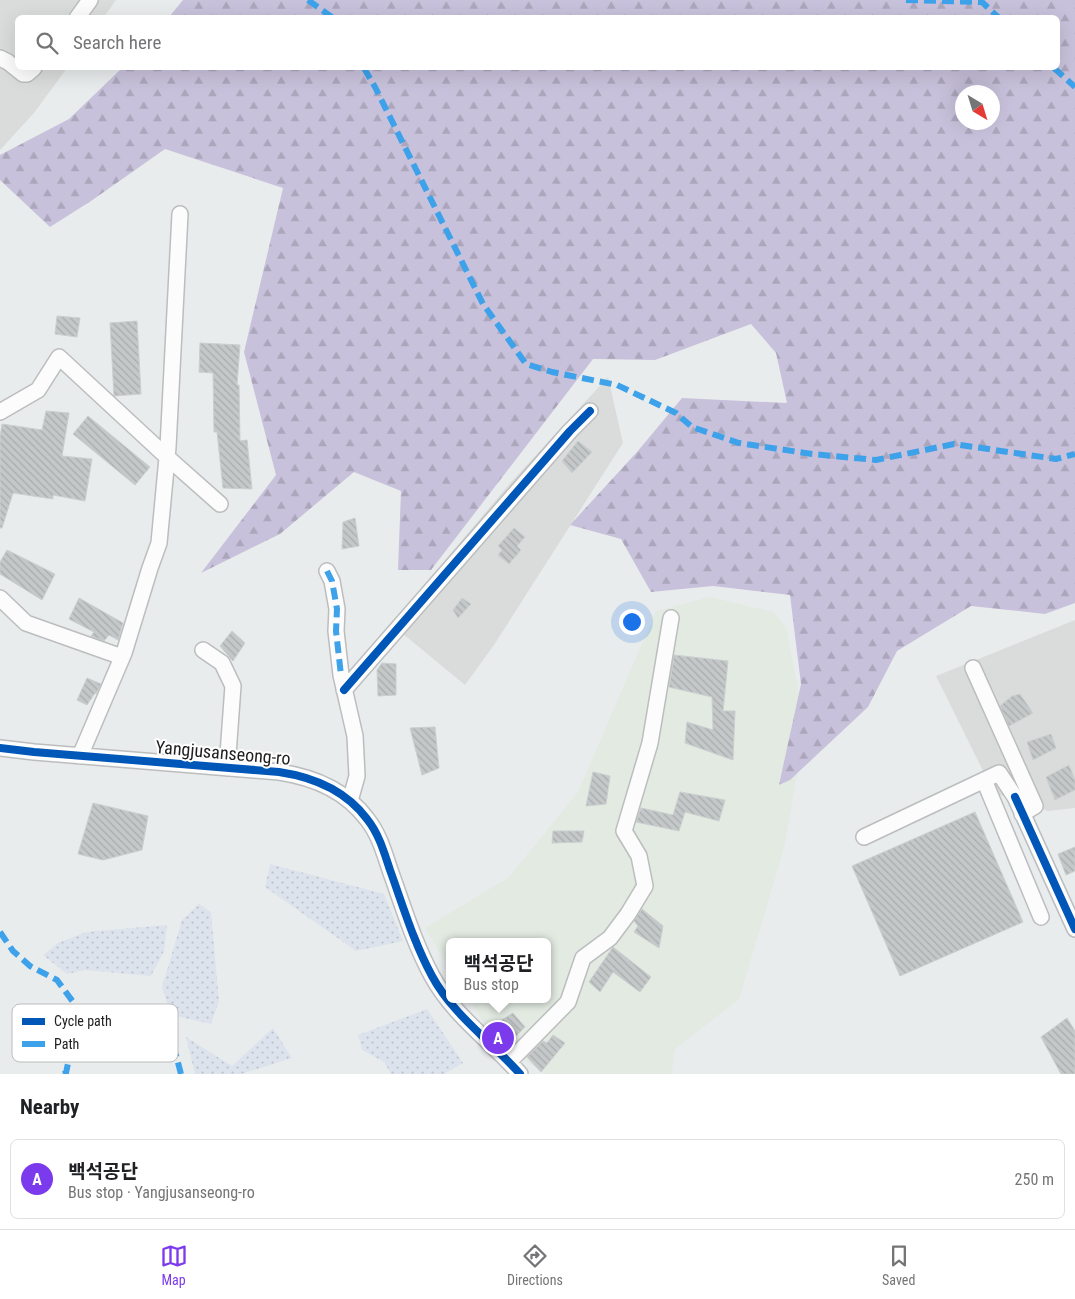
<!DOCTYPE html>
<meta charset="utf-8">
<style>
body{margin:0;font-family:"Roboto Condensed","Noto Sans KR",sans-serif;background:#f6f6f6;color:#202124}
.compass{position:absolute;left:955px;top:85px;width:45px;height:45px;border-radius:50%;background:#fff;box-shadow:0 5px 20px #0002;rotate:142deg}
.you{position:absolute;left:631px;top:621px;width:18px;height:18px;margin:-12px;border:4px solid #fff;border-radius:50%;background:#1a73e8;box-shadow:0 0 0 8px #1a73e833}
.badge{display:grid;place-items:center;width:32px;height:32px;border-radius:50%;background:#7c3aed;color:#fff;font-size:16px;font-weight:700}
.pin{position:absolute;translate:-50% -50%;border:2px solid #fff;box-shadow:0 1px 5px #0006}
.popup{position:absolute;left:446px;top:938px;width:105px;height:65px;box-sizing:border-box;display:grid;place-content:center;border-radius:8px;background:#fff;filter:drop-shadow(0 1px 4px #0005);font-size:16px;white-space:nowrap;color:#757577}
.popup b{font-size:19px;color:#202124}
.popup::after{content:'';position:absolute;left:50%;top:100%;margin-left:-10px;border:10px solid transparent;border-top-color:#fff}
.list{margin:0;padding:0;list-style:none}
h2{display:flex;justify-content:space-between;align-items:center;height:65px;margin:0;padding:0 20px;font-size:21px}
h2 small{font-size:16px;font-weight:400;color:#757577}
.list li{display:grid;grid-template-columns:32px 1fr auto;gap:15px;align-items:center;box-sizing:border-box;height:80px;margin:0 10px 10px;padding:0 10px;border:1px solid #e0e0e0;border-radius:8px}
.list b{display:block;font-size:19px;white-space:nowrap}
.list p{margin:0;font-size:16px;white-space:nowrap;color:#757577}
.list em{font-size:16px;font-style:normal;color:#757577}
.icon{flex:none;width:28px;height:28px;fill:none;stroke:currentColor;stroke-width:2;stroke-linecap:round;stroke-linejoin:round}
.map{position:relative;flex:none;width:1075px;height:1074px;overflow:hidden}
.search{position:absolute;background:#fff;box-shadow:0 5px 20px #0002;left:15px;right:15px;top:15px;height:55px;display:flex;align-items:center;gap:12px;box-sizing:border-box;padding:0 18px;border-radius:8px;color:#757577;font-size:19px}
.sheet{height:155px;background:#fff}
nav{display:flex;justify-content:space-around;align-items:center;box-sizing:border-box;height:70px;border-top:1px solid #e0e0e0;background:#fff;font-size:14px;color:#757577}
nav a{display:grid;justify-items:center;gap:2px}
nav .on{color:#7c3aed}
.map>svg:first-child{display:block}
.residential{fill:#dadcdc}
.industrial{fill:#e2eae2}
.farmland{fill:url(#farmland-dots)}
.forest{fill:url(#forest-firs);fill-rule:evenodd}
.building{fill:url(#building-back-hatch);stroke:#cacfd0}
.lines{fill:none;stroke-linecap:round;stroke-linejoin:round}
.minor-casing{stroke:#bcbdbe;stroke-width:18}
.minor{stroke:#fcfcfc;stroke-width:15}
.quiet{stroke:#3da2ea;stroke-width:6;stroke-dasharray:12 6;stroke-linecap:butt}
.cycleway-casing{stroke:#fff;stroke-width:11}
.cycleway{stroke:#0057b8;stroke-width:8}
.labels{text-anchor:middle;stroke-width:4;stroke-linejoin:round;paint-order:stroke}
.street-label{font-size:18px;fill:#202020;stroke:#fff}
.key{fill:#fff;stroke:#bcbcbc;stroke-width:1}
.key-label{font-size:14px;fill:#202020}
</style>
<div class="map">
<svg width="1075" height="1074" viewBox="0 0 1075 1074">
<defs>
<pattern id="farmland-dots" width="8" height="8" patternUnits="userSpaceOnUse" patternTransform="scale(1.25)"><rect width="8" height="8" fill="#dde3ed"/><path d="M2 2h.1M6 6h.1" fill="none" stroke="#bdc2cb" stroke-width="1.8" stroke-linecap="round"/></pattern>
<pattern id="forest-firs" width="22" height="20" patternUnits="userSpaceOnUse" patternTransform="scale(1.25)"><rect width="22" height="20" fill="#c8c1db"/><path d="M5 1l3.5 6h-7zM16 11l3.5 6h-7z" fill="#aca6bc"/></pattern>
<pattern id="building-back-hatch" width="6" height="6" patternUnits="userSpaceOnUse" patternTransform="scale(1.25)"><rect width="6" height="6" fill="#c4c8c8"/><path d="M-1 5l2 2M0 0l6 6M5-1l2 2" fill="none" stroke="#a8acac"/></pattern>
</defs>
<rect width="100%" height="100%" fill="#e9eced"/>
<path class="residential" d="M0,0H116L104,17L18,18V68H67L34,113L0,150Z
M608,377L623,443L494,645L465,685L391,624L512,481Z
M1075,620V808L1048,811L994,793L936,676Z"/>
<path class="industrial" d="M709,597L774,612L787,630L805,728L784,848L739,999L674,1050L672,1074H544L492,1036L469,999H547V942H449V968L425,928L509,877L578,792L656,611Z"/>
<path class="farmland" d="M270,864L384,894L403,941L356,951L265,887Z
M199,904L211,912L219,1001L211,1024L171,1015L162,987L182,920Z
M167,925L164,951L151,976L85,970L67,974L43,955L58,943L86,932Z
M427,1009L463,1063L444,1074H391L384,1062L362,1050L358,1035Z
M273,1028L292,1058L241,1074H195L186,1037L232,1066Z"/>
<path class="forest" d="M183,0H1075V603L1045,614L971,606L897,651L868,707L790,780L779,785L801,684L790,595L713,586L651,592L621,539L570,525L637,452L682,398L787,403L776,353L751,324L655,360L593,359L431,570H398L401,491L354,472L280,534L201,573L276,475L244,352L283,188L165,149L91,201L50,227L0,180V155L69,119L122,68H1058V18L169,17ZM962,92H992V122H962Z"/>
<path class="building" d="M57,316L80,318L77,337L55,334Z
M137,321L141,394L114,396L110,323Z
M200,343L240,345L237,385H239L240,441L247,440L252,489L223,488L217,432H214L213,373L199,372Z
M46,411L69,413L62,456L92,459L85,501L53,495V499L13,493L2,528H0V437L2,424L42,430Z
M88,416L150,467L135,485L73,434Z
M578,441L592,452L572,473L562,461Z
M355,518L359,546L342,549L343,522Z
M514,528L525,537L517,546L521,550L509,564L498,555L502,550L498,546Z
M7,550L55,574L42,600L0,574V562Z
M79,598L123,623L118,640L109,635L104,641L91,636L94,632L69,619Z
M462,598L471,604L458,618L453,610Z
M232,631L245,643L233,661L220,646Z
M674,655L728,661L723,711H735L733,760L685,743L687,722L713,730L712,697L669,687Z
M382,663L396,664V695L378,696L377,670Z
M87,678L101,684L96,694L95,693L87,705L77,700Z
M1020,694L1033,713L1009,726L1000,706L1012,696Z
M435,727L439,768L422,775L410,728Z
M1051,734L1056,748L1033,760L1027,742Z
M1069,765L1075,780V790L1055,800L1046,777Z
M593,772L610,776L606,804L586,806Z
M680,792L725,800L719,821L685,812L679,831L636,822L641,808L673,815Z
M93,803L148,816L142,850L103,860L78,854Z
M975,812L1023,922L900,976L852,866Z
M553,831H584L582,842L552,843Z
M1075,847V871L1066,875L1058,854Z
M642,909L663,926L659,948L634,932L638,926L634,921Z
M613,947L651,977L640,992L613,972L600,992L589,982Z
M513,1013L525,1027L514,1038L500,1021Z
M1067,1018L1075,1031V1074H1061L1041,1037Z
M553,1035L565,1043L541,1072L527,1057L543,1041L547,1043Z"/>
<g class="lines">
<g class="minor-casing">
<path id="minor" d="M77,18L90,0
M0,58L8,62L23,74H27L34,68
M0,412L38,390L59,357L167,457L220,504
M327,571L332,581L337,609L336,631L341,675L355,736L357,776L350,801
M0,598L26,623L122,657
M203,650L222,663L233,686L227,768
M973,668L1035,806L1022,814
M344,690L570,431L590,411
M0,748L34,752L279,772C313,777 346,791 367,819C379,834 384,852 390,870C403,906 414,943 432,976C453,1015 491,1041 520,1074
M80,756L124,653L150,568L159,543L168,447L180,214
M984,780L1041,917
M864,837L999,773L1015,797L1075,929
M509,1062L568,1002L583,958L610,938L628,914L645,886L639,856L624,831L650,743L671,618"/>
</g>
<use href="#minor" class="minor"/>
<path class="quiet" d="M308,0L333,18
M906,0L982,2L999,18
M364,68L375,87L483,304L526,364L552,372L617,385L676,413L692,427L739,443L812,454L876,460L954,444L1056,459L1075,454
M1054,68L1075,87
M327,571L332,581L337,609L336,631L341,675
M0,932L13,951L30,966L57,980L79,1010L149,1026L170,1041L176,1055L181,1074
M63,1074L66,1073L79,1010"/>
<g class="cycleway-casing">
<path id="cycleway" d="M344,690L570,431L590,411
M0,748L34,752L279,772C313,777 346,791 367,819C379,834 384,852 390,870C403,906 414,943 432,976C453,1015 491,1041 520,1074
M1015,797L1075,929"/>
</g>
<use href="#cycleway" class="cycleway"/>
</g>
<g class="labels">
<g class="street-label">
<text transform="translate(223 753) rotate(5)" y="6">Yangjusanseong-ro</text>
</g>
</g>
<rect x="12" y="1004" width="166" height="58" rx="8" class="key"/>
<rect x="22" y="1018" width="23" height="7" fill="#0057b8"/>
<rect x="22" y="1041" width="23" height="6" fill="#3da2ea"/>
<g class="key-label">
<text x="54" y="1026">Cycle path</text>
<text x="54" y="1049">Path</text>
</g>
</svg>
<svg class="compass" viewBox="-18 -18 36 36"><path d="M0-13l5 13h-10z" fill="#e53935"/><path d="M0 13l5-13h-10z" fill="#757577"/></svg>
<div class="you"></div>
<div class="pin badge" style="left:498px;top:1038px">A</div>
<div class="popup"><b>백석공단</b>Bus stop</div>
<div class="search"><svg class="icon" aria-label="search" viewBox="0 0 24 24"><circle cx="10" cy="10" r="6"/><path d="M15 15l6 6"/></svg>Search here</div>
</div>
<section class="sheet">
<h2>Nearby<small></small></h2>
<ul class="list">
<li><span class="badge">A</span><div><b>백석공단</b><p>Bus stop · Yangjusanseong-ro</p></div><em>250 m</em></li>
</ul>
</section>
<nav>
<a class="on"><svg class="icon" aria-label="map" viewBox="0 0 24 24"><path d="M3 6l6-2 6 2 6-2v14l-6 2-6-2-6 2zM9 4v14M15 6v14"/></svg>Map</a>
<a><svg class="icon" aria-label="directions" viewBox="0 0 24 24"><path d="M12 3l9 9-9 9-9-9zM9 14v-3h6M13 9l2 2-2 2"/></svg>Directions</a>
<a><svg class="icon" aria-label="saved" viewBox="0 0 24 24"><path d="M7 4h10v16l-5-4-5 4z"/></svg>Saved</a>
</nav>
